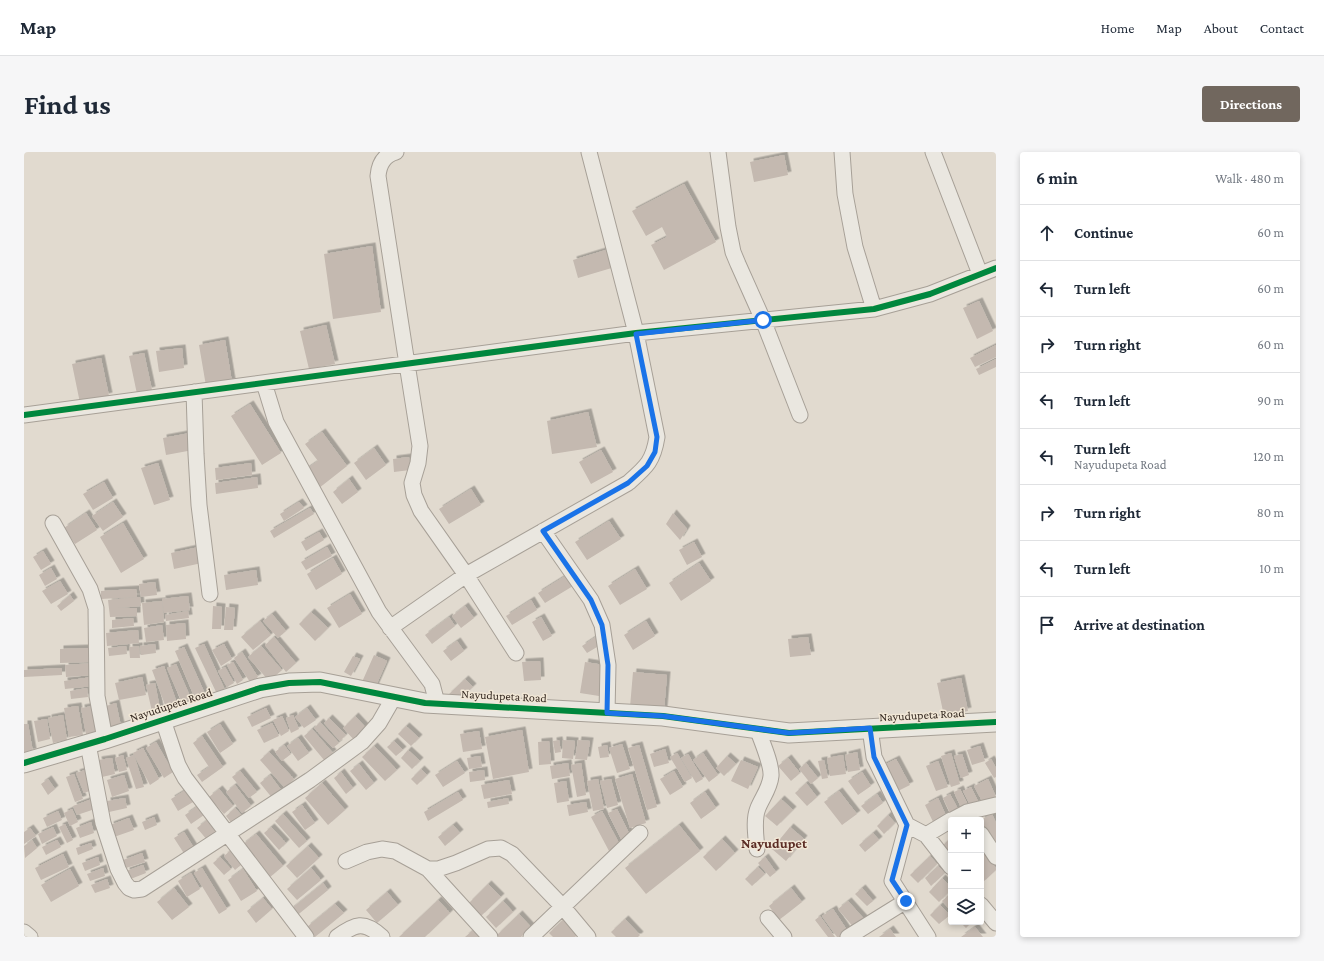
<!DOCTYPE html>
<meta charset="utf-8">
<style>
body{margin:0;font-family:"Crimson Pro",serif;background:#f6f6f7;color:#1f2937}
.controls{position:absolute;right:12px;bottom:12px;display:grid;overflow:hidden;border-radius:4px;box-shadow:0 2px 6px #0003}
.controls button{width:36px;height:36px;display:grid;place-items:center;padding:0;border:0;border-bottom:1px solid #e0e1e3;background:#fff;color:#1f2937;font:20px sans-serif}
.stop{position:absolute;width:12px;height:12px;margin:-9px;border:3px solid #1a73e8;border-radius:50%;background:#fff}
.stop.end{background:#1a73e8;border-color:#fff;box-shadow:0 1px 4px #0008}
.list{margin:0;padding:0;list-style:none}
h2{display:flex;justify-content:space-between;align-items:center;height:52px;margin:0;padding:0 16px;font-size:17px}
h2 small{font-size:13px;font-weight:400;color:#747a83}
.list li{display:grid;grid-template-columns:26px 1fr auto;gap:12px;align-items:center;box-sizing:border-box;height:56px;padding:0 16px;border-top:1px solid #e0e1e3}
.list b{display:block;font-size:15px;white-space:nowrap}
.list p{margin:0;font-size:13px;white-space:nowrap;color:#747a83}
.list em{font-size:13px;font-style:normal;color:#747a83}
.icon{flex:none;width:22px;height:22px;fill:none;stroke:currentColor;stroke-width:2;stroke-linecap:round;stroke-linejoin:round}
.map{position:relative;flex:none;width:972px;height:785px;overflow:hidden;border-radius:4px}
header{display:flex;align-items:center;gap:24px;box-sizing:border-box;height:56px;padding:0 20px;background:#fff;border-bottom:1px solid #e0e1e3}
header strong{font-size:19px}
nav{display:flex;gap:22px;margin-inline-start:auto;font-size:14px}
.intro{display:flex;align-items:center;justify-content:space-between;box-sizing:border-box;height:96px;padding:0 24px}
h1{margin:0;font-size:28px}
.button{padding:10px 18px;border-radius:4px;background:#71675e;color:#fff;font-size:14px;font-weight:700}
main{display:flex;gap:24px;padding:0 24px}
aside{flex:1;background:#fff;border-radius:4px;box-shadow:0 2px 6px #0003}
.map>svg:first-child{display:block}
.building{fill:#c4b9b0;filter:url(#shadow)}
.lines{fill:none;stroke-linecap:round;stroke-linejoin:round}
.minor-casing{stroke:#a7a097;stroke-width:17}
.tertiary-casing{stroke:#a7a097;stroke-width:21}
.minor{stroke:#eae7e0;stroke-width:15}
.tertiary{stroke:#eae7e0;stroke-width:19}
.cycleway-casing{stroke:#f1e7d6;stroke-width:8}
.cycleway{stroke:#00873e;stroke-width:6}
.route{stroke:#1a73e8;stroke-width:5}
.labels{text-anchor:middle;stroke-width:3;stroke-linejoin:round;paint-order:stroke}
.street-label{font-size:12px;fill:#352921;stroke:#f1e7d6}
.quarter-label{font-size:14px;font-weight:bold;fill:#5c2d25;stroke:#f1e7d6}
</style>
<header>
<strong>Map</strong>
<nav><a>Home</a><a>Map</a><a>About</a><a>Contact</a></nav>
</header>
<div class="intro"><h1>Find us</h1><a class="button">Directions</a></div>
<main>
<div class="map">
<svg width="972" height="785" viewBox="0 0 972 785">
<defs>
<filter id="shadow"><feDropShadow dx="3.5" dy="-3.5" stdDeviation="0" flood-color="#0004"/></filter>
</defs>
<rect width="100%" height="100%" fill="#e1dacf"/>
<path class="building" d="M760,3L764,23L730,30L726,10Z
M660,32L692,90L640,118L627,93L643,85L638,75L622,84L608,59Z
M348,94L357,160L309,167L300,102Z
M585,97L591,115L554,126L549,108Z
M955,149L969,179L953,187L939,156Z
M302,173L311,212L285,217L276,179Z
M201,188L208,230L182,234L175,193Z
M972,193V205L951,215L946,206Z
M158,196L160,216L135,220L132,199Z
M120,201L128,238L113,242L105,204Z
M77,206L85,244L56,251L48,212Z
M972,207V215L955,223L952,217Z
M226,252L257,301L238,313L207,264Z
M564,260L573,295L528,302L523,269Z
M298,280L323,314L295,336L281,318L294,309L281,292Z
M166,281L169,298L142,303L139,286Z
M350,296L362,313L342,328L330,311Z
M577,298L589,320L567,332L555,310Z
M385,305L386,318L370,320L369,307Z
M134,311L146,348L130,353L117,316Z
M227,311L228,323L192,328L191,316Z
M233,325L234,336L192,342L191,331Z
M325,327L334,340L318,352L309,340Z
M80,330L89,346L69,358L59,342Z
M447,337L457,353L425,372L415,357Z
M89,350L99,365L79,379L68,364Z
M275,350L280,356L260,369L256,362Z
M286,356L290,362L250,386L246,379Z
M62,361L73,378L51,392L40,376Z
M649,361L663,377L656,388L642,372Z
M585,369L597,387L563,408L551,390Z
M99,371L120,407L97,421L76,385Z
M295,380L300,388L282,399L277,390Z
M670,390L678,405L663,413L655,398Z
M175,395L178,411L150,417L147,401Z
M303,395L308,404L282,418L277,410Z
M19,399L27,412L17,418L9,405Z
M309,406L318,422L292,438L283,422Z
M675,411L687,429L657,449L645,431Z
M27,416L33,427L21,434L15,423Z
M611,417L623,437L596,453L584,434Z
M232,418L234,433L202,438L200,423Z
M543,423L549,434L521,451L514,441Z
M36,429L44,442L27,452L18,439Z
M131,430L133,443L117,445L115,432Z
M112,437L113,445L77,447V439Z
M326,442L338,462L315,476L303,456Z
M46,443L50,449L37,459L33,454Z
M164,444L166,458L140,461L138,447Z
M116,445L117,454L94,456H113V464L86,465L84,448Z
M507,448L513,458L488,473L482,464Z
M138,449L140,470L120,473L118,451Z
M189,454L198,455L197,477H188Z
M441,454L450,466L437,476L428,464Z
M202,455L211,456L209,478H200Z
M164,459L165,466L142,469L141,463Z
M287,460L304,476L291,489L275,472Z
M248,462L262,479L254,486L239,469Z
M425,465L431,474L408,492L401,483Z
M517,465L528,484L519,489L508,470Z
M109,466L110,474L88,476V468Z
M236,469L247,483L229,498L217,485Z
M622,469L631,484L609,498L600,483Z
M161,471L162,487L143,489L142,473Z
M138,473L140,488L122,490L120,476Z
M114,478L115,491L83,494L82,481Z
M573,484L578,492L563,501L558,494Z
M250,485L272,511L262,520L241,493Z
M784,485L787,503L766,505L764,487Z
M433,489L440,499L427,509L419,499Z
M131,492L132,501L117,503L116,494Z
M180,492L201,538L193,542L171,496Z
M200,492L208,507L197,514L188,498Z
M102,494L103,502L85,504L84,496Z
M115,494L116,506H106L105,495Z
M237,494L258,518L245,529L224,505Z
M160,495L182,544L172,549L151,499Z
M65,496V510L36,511V497Z
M218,500L234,525L226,530L210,506Z
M350,503L363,509L351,536L338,530Z
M329,504L336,507L327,524L320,520Z
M516,509L517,528L500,529L498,510Z
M209,510L219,528L213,532L203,513Z
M561,510L580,513L575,544L556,541Z
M70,511L71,523L42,525L41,513Z
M152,512L168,549L159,553L143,516Z
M140,514L155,557L144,561L128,518Z
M201,515L210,531L203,535L194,519Z
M38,516V523L0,525V518Z
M609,520L643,523L640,558L606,555Z
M68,525L69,534L41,537L40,529Z
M118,525L122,543L95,548L91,531Z
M937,526L944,559L920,564L913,531Z
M441,527L449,535L432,551L424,543Z
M131,531L137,562L129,564L122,533Z
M63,536L64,545L47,547L46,539Z
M92,551L97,574L87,576L82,554Z
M54,554L59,583L45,585L40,556Z
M69,554L73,580L62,582L57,556Z
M242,556L247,566L228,575L223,565Z
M283,556L292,568L280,576L271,565Z
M39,563L43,588L29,591L24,566Z
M269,563L275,577L267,581L262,566Z
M258,564L265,579L257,584L249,568Z
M331,564L344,578L332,590L319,576Z
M305,566L322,583L316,589L300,571Z
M23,567L26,587L14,590L10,569Z
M296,570L315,591L309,596L290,576Z
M248,571L255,584L240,591L233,578Z
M0,572H4L9,600L0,601Z
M196,572L209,592L196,601L183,580Z
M382,574L395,586L387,594L374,582Z
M288,577L309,601L300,608L280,584Z
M498,578L505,620L469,627L461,585Z
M455,579L458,597L439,600L436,582Z
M178,584L199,615L178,630L173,623L185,615L169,591Z
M274,586L285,601L274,609L263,594Z
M535,588L537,600L531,601L529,589Z
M539,588L551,589L549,607L538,606Z
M554,588L566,589L563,608L551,607Z
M370,589L379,598L372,604L363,595Z
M525,589L527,612L515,613L514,590Z
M132,590L149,620L140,626L122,596Z
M598,592L606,617L593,621L585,596Z
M260,593L267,602L258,609L251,600Z
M583,593L585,605L576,606L574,595Z
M615,593L633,655L623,658L604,596Z
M350,594L373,618L361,629L338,605Z
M956,594L961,609L948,613L943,598Z
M119,596L135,627L126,633L109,601Z
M641,597L645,611L630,615L626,602Z
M384,598L396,609L388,617L377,606Z
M245,600L270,627L261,636L236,608Z
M833,600L836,618L824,620L821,603Z
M653,601L668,626L661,630L646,605Z
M679,601L694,623L685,630L669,608Z
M927,601L936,632L927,635L917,604Z
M664,602L679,627L672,631L657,606Z
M938,602L945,623L937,626L930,604Z
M99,603L103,618L95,620L91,606Z
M110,603L120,635L112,637L102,606Z
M819,603L822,622L806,624L803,606Z
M456,604L458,615L445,617L443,606Z
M703,604L712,612L700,624L692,616Z
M88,606L91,622L78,625L74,608Z
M764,606L776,621L767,629L754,614Z
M872,607L886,633L872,640L858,614Z
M967,607L972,616V625L970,626L961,611Z
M717,608L734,615L724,637L707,629Z
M800,608L804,626L798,627L794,609Z
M433,609L441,621L419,635L411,623Z
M914,609L924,635L912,639L902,614Z
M544,611L546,624L528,627L526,614Z
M557,611L562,643L553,645L547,613Z
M782,611L794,626L787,632L775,617Z
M335,612L350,631L342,638L326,619Z
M64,617L71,637L60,641L52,621Z
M397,617L403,623L393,633L387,627Z
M460,618L461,628L446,630L445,620Z
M216,619L233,640L225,646L208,625Z
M650,619L659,635L646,643L636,627Z
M317,620L329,636L322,642L310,626Z
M838,620L847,634L834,643L824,629Z
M50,622L59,647L51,650L42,625Z
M608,622L622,671L606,676L591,627Z
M100,623L105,639L88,645L83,628Z
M246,623L258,639L249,647L236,631Z
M24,627L31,637L24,643L17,632Z
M574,627L580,657L569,659L563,629Z
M587,627L594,653L583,656L576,629Z
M964,627L972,645L959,651L950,634Z
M485,628L488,642L460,647L457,633Z
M542,629L545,649L533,651L530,631Z
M298,631L321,658L304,673L281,646Z
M782,631L793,645L783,654L771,641Z
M211,633L227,654L218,661L202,640Z
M947,635L955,651L947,655L939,639Z
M195,637L209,654L200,662L185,645Z
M936,637L945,655L938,658L930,640Z
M162,638L169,650L154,659L147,647Z
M815,639L833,662L818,673L800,650Z
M434,640L439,648L404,669L400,660Z
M681,640L692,656L677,667L666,651Z
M853,642L859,651L844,662L837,654Z
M926,642L935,659L927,663L919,646Z
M101,646L103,656L85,660L83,649Z
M484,646L485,652L464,656L463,650Z
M914,646L924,668L911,674L901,653Z
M68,647L71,657L53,663L49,654Z
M757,647L769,658L753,674L741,664Z
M562,650L564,660L545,664L543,653Z
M278,653L291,671L281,678L268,660Z
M174,654L180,663L167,672L161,663Z
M211,656L219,665L209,673L202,664Z
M48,657L54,670L46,674L40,661Z
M593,657L606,683L597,687L584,661Z
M34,659L38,668L23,675L19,666Z
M578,659L596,693L585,699L567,665Z
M259,662L283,689L275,696L251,669Z
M968,662L972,671V689L966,692L957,668Z
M864,663L871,671L860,682L853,674Z
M130,665L133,673L121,678L118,670Z
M105,666L110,678L90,685L86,673Z
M183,668L194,680L184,689L173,676Z
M67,670L70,681L56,686L52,676Z
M41,672L49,688L43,691L35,675Z
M429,673L436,681L421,694L414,685Z
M655,673L676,699L622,742L601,716Z
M29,675L33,684L18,692L14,682Z
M247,675L262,691L255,698L240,681Z
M766,675L780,687L762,709L748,697Z
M6,676L12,684L0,692V680Z
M160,680L170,696L161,703L150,686Z
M849,681L855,688L841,700L835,693Z
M232,682L259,714L245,726L218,693Z
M927,686V702L925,704L917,695Z
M698,687L711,701L692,719L679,705Z
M8,688L13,696L1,706L0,694Z
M33,688L37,695L22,703L18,695Z
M67,691L69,697L54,703L52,696Z
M284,694L295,706L273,726L262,714Z
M207,698L218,712L211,718L200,704Z
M118,701L121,710L102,716L99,708Z
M39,702L45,715L17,728L11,716Z
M960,702L972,716V718L958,731L957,729V705Z
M906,704L913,712L894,731L886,723Z
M74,705L76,713L61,719L58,711Z
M196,705L207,717L200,723L189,711Z
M741,705L752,720L746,725L734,711Z
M119,713L122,721L104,728L102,719Z
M914,714L921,721L907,734L901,726Z
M734,715L741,722L728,734L721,727Z
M79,716L81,724L66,729L63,722Z
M178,716L203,757L195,762L170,721Z
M287,716L297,728L273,748L263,737Z
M46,717L55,734L27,750L17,733Z
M219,717L233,739L217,749L204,728Z
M167,721L176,737L163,745L154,729Z
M918,726L927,735V738L915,750L905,740Z
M83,727L86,736L71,741L67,733Z
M299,731L304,738L271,765L266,758Z
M464,732L477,745L457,764L445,751Z
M150,736L165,755L148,768L133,750Z
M767,736L778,750L755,768L745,754Z
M838,736L849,749L843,754L831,742Z
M363,740L374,753L353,771L342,758Z
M927,741V759L918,749Z
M239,746L248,757L232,771L223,759Z
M414,748L426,761L401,785H375Z
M479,749L489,760L472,776L462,765Z
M824,749L841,768L831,777L814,757Z
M311,752L320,761L291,785L283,775Z
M916,753L926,763L915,772L906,763Z
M809,757L825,781L819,785H813L798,764Z
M495,762L507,775L497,785H475L473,783Z
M796,764L811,785H804L791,768Z
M540,767L554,782L551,785H529L525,781Z
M601,767L616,783L614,785H592L587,780Z
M936,770H948L942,776Z
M951,775L959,785H937Z
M866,777L872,785H855Z
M449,778L456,785H441Z"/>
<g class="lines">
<g class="minor-casing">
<path id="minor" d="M372,0C360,3 355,12 354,24L383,212L396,294L394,311L388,331L390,343L397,359L442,423L492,501
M694,0L704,75L709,100L714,112L739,168L776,263
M818,0L821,42L831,95L850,157
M909,0L956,122
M240,231L252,270L355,460L408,532L413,551
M170,240L172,302L175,353L186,442
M0,263L612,181L850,157L906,142L972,116
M29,371L66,437L72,456L73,544L81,587
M519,379L567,448L578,473L584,513L583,561
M366,476L442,423L604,331C622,315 629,310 633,285L612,181L565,0
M139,568L154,613L161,626L282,785
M846,576L850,605L883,673L868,729L904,785
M64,592L79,671L94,717L101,731L105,736L110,738L118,737L286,628L338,590L355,571L370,545
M928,668L943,660L972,653
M883,673L902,683L927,715
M957,682L972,705
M902,683L927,668
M733,697C732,684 729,668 734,656C738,646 746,636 747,624C748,612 737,588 733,576
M322,709L343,700L358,697L371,699L404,717H414L432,711L464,697L477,696L488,702L539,755L564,785
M404,717L466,785
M957,753L972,771
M744,766L760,785
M0,780L6,785
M313,785C331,772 340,768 358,785
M507,785L616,681
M824,785L882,749"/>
</g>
<g class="tertiary-casing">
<path id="tertiary" d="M0,611L81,587L236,536L265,531L296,530L401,551L639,564L765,581L972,570"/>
</g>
<use href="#minor" class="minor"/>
<use href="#tertiary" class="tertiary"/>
<g class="cycleway-casing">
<path id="cycleway" d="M0,263L612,181L850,157L906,142L972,116
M0,611L81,587L236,536L265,531L296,530L401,551L639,564L765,581L972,570"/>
</g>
<use href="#cycleway" class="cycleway"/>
</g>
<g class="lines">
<path class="route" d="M739,168L612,182L633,285L631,300L623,314L604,331L519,379L567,448L578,473L584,513L583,561L639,564L765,581L846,576L850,605L883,673L868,728L882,749"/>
</g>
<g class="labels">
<g class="street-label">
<text transform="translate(480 544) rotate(3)" y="4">Nayudupeta Road</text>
<text transform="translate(147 553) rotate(-18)" y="4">Nayudupeta Road</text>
<text transform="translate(898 563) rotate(-3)" y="4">Nayudupeta Road</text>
</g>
<g class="quarter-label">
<text x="750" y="696">Nayudupet</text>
</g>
</g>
</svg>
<div class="controls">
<button>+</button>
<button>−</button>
<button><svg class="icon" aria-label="layers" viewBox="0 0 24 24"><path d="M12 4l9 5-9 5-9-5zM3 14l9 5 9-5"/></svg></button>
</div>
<div class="stop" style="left:739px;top:168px"></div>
<div class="stop end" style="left:882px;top:749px"></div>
</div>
<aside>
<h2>6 min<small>Walk · 480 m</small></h2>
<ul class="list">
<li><svg class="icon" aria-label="ahead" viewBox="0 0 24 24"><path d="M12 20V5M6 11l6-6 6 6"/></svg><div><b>Continue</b></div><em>60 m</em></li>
<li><svg class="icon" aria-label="left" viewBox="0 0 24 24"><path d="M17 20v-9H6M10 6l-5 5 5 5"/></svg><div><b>Turn left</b></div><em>60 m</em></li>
<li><svg class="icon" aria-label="right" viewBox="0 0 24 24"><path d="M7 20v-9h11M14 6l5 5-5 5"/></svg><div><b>Turn right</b></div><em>60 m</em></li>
<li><svg class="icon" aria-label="left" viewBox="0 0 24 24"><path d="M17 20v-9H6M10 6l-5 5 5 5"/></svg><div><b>Turn left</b></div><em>90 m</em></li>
<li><svg class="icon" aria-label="left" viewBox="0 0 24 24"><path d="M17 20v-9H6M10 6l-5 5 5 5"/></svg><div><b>Turn left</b><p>Nayudupeta Road</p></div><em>120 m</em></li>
<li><svg class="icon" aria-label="right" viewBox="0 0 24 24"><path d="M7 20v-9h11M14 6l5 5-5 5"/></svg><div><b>Turn right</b></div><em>80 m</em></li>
<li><svg class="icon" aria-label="left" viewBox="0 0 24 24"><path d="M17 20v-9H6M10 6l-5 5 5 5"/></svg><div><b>Turn left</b></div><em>10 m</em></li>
<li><svg class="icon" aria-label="arrive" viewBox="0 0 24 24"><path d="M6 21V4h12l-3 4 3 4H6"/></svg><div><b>Arrive at destination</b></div></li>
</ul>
</aside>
</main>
